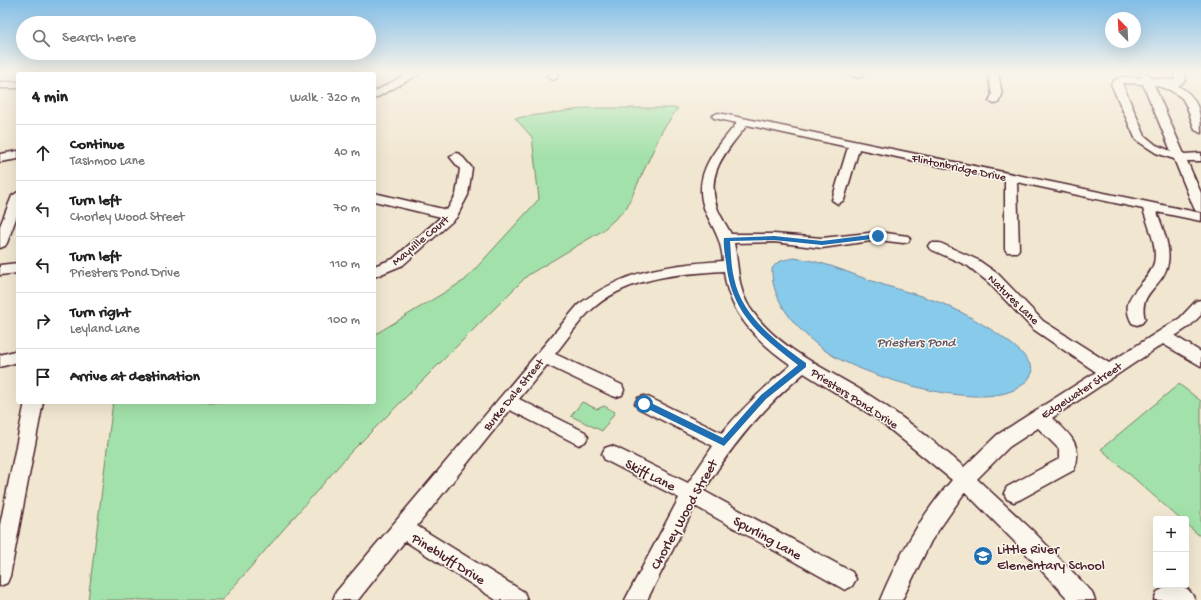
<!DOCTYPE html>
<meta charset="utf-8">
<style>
body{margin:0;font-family:"Gochi Hand",sans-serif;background:#f6f6f6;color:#222}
.controls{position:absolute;right:12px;bottom:12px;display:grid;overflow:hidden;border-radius:4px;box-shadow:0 4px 16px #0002}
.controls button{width:36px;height:36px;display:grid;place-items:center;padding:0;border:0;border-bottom:1px solid #e0e0e0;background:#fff;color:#222;font:20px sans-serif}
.compass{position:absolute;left:1105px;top:12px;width:36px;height:36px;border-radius:50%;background:#fff;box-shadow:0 4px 16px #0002;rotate:336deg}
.stop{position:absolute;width:12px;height:12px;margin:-9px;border:3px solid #1f6fb2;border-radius:50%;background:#fff}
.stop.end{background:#1f6fb2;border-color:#fff;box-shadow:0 1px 4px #0008}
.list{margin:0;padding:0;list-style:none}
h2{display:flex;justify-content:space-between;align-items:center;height:52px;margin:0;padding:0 16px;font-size:17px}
h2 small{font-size:13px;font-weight:400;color:#767676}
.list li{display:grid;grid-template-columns:26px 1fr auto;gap:12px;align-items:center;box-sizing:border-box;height:56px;padding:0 16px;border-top:1px solid #e0e0e0}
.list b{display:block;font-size:15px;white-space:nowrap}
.list p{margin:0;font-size:13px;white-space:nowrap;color:#767676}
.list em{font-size:13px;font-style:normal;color:#767676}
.icon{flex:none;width:22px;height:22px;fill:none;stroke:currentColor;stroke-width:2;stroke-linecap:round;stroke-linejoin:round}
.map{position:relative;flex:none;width:1201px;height:600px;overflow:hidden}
.search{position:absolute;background:#fff;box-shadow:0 4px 16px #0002;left:16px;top:16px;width:360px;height:44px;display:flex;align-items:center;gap:10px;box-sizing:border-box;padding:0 14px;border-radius:22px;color:#767676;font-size:15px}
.panel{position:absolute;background:#fff;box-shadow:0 4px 16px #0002;left:16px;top:72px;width:360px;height:332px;border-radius:4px}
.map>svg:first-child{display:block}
.green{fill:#a2e1a9;stroke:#76806a}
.water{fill:#88cae9;stroke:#6f869d}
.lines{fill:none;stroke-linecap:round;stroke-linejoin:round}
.minor-casing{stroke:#4a1f2b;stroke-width:3}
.minor{fill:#fbf7ec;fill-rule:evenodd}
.route{fill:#1f6fb2}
.labels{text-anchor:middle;stroke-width:3;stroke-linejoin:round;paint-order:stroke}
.street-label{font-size:12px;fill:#4a1f2b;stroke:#fbf7ec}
.water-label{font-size:13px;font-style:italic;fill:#5d5264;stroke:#fbf7ec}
.near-street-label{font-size:14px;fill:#4a1f2b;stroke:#fbf7ec}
.near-poi-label{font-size:14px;fill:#4a1f2b;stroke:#fbf7ec;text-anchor:start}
</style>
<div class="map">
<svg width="1201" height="600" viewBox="0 0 1201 600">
<rect width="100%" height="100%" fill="#f1e7d1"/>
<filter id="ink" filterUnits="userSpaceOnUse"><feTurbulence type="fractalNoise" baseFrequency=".025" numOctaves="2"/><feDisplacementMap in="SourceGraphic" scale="8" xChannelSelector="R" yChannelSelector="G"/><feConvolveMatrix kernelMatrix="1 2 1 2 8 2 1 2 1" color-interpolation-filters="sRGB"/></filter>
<g filter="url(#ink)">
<path class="green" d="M588,108H678L662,131L626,209L602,231L528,275L350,453L222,600H88L113,402H374V335L465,280L539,199L532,137L515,118Z
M1179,384L1201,401V537L1186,524V519H1180L1101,449Z
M582,402L597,409L604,406L615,412L602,431L571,416Z"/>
<path class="water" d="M793,258C821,260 846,272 872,281C892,288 913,293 933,300C956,308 978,321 998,334C1013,345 1026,353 1033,371C1011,425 874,378 837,358C808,342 770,305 772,269C776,261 784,260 793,258Z"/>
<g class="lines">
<g class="minor-casing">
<path id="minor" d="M50,73H60L49,74Z
M408,73H421L374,99V92Z
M549,73H559L556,79L552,80L547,77Z
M845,73H863L864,75L859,78Z
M988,73H998L1002,95L998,103L994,104L989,101L992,95Z
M1140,73H1148L1151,78L1175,80L1174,73H1184L1186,80L1178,86C1198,96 1201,113 1201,133L1195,130L1187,107L1182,98L1170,90L1154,85L1184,154L1201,153V161H1187L1201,193V212L1196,211L1194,208L1174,159L1156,153L1136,140L1111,84C1118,74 1130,77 1141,78ZM1122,83L1143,84L1171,151L1156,145L1145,136Z
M0,82H18V88H0Z
M718,113L1201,213V221L1157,212C1162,227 1171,246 1168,263C1164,287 1137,292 1145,319L1142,323L1137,325L1132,323C1116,295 1148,286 1154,263C1158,246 1148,226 1143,209L1017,182L1019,249L1017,252H1007L1005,249V180L859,149L844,200L838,204L832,200L848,147L747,125C726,152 704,173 718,210C722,219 727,226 731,234H774L822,238L878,232L908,236L910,239L908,242L903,243L878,240L822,248L774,242L734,243C739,266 737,288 750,308C778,350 828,369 869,395C902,416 934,441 964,467L997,435L1096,372L1033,329L988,282L968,266L930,249L928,246L930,243H940L978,260L998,274L1043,321L1109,363L1180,318L1196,301L1201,300V315L1190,326L1175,336L1201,352V366L1163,344L1052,418C1069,433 1084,446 1074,470L1021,499L1014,502L1007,499L1004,493L1007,487L1059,459V449L1038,428L1009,447L977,479L1032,530L1092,592L1095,600H1069L1017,544L965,492L931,541L902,600H880C898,557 921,515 952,480L876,418L804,373C764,407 731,445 704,491L852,572L856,579L852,586L845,590L838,586L695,506L647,600H625L679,498L605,460L602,454L605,448L611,446L617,448L688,483L713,446L638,408L635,403L638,398L644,396L650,398L722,433C743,407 766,386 791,365C758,342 728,313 724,271C676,274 624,277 588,313C576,325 566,341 555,354L622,385L624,390L622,395L616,397L610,395L547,365L519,399L585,432L588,437L585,442L579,445L573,442L510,410L417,526L524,592L527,600H496L405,541L358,600H333L336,592L578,305C625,270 665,265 723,261C721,239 715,232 706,213C690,176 715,150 737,123L714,118L712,116Z
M18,151V159L0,162V154Z
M456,153L460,154L472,168L468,195L456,218L403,265L374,277V266L393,259L441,217L374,201V193L447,210L456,195L460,169L450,157Z
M18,192V213L7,243L5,246L0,248V226L12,196Z
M18,263V273L0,275V265Z
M18,350V362L0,367V355Z
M25,402H43L10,576L7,583L0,586V525Z
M1170,585C1183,585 1189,587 1195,600H1154L1157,592Z"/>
</g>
<use href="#minor" class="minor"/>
</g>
</g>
<linearGradient id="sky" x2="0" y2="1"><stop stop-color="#81bde8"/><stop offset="0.46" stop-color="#f9f4ea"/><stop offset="1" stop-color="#f9f4ea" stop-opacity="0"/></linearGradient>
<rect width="1201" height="157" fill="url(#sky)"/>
<path class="route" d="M878,234L881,236L880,238L822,245L774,240L730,241C731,253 731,266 734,278C742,317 776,341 806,363V367L766,399L724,446L642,406V401H647L723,438L761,395L798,365C760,336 731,313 726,262C725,255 723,245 724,238L774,236L822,241Z"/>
<defs>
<g id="school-disc" transform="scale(1)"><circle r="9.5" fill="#1f6fb2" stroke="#fbf7ec"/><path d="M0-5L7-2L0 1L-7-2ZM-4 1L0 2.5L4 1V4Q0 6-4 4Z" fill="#fff"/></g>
</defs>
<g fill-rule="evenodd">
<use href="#school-disc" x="983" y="556"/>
</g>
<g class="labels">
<g class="street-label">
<text transform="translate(959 167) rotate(12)" y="4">Flintonbridge Drive</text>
<text transform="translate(420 240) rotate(-40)" y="4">Mayville Court</text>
<text transform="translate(1014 299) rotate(44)" y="4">Natures Lane</text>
<text transform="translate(1081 390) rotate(-33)" y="4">Edgewater Street</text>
<text transform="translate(513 394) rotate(-51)" y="4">Burke Dale Street</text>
<text transform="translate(855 398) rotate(33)" y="4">Priesters Pond Drive</text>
</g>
<g class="water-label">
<text x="916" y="346">Priesters Pond</text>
</g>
<g class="near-street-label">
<text transform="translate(651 474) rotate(27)" y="5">Skiff Lane</text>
<text transform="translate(683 514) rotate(-61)" y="5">Chorley Wood Street</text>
<text transform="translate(768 537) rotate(29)" y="5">Spurling Lane</text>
<text transform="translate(449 558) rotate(32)" y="5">Pinebluff Drive</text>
</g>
<g class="near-poi-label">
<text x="997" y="553">Little River<tspan x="997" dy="16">Elementary School</tspan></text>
</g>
</g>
</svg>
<div class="controls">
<button>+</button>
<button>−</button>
</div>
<svg class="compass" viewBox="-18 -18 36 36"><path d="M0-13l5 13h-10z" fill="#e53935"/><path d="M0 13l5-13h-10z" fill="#767676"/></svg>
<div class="stop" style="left:644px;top:404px"></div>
<div class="stop end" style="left:878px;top:236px"></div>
<div class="search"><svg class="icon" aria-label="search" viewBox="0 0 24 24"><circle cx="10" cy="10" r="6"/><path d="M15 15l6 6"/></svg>Search here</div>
<section class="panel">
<h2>4 min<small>Walk · 320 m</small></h2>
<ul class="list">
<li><svg class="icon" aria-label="ahead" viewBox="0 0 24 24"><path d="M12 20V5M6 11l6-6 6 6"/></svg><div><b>Continue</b><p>Tashmoo Lane</p></div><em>40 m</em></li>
<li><svg class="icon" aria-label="left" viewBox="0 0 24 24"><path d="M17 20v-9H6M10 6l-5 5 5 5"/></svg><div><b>Turn left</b><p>Chorley Wood Street</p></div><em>70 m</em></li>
<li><svg class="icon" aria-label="left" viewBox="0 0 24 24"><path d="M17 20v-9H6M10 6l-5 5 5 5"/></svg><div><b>Turn left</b><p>Priesters Pond Drive</p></div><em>110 m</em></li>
<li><svg class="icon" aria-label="right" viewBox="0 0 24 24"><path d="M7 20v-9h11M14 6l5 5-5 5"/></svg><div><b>Turn right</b><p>Leyland Lane</p></div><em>100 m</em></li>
<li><svg class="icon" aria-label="arrive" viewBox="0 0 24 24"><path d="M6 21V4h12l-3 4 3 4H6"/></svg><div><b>Arrive at destination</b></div></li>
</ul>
</section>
</div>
